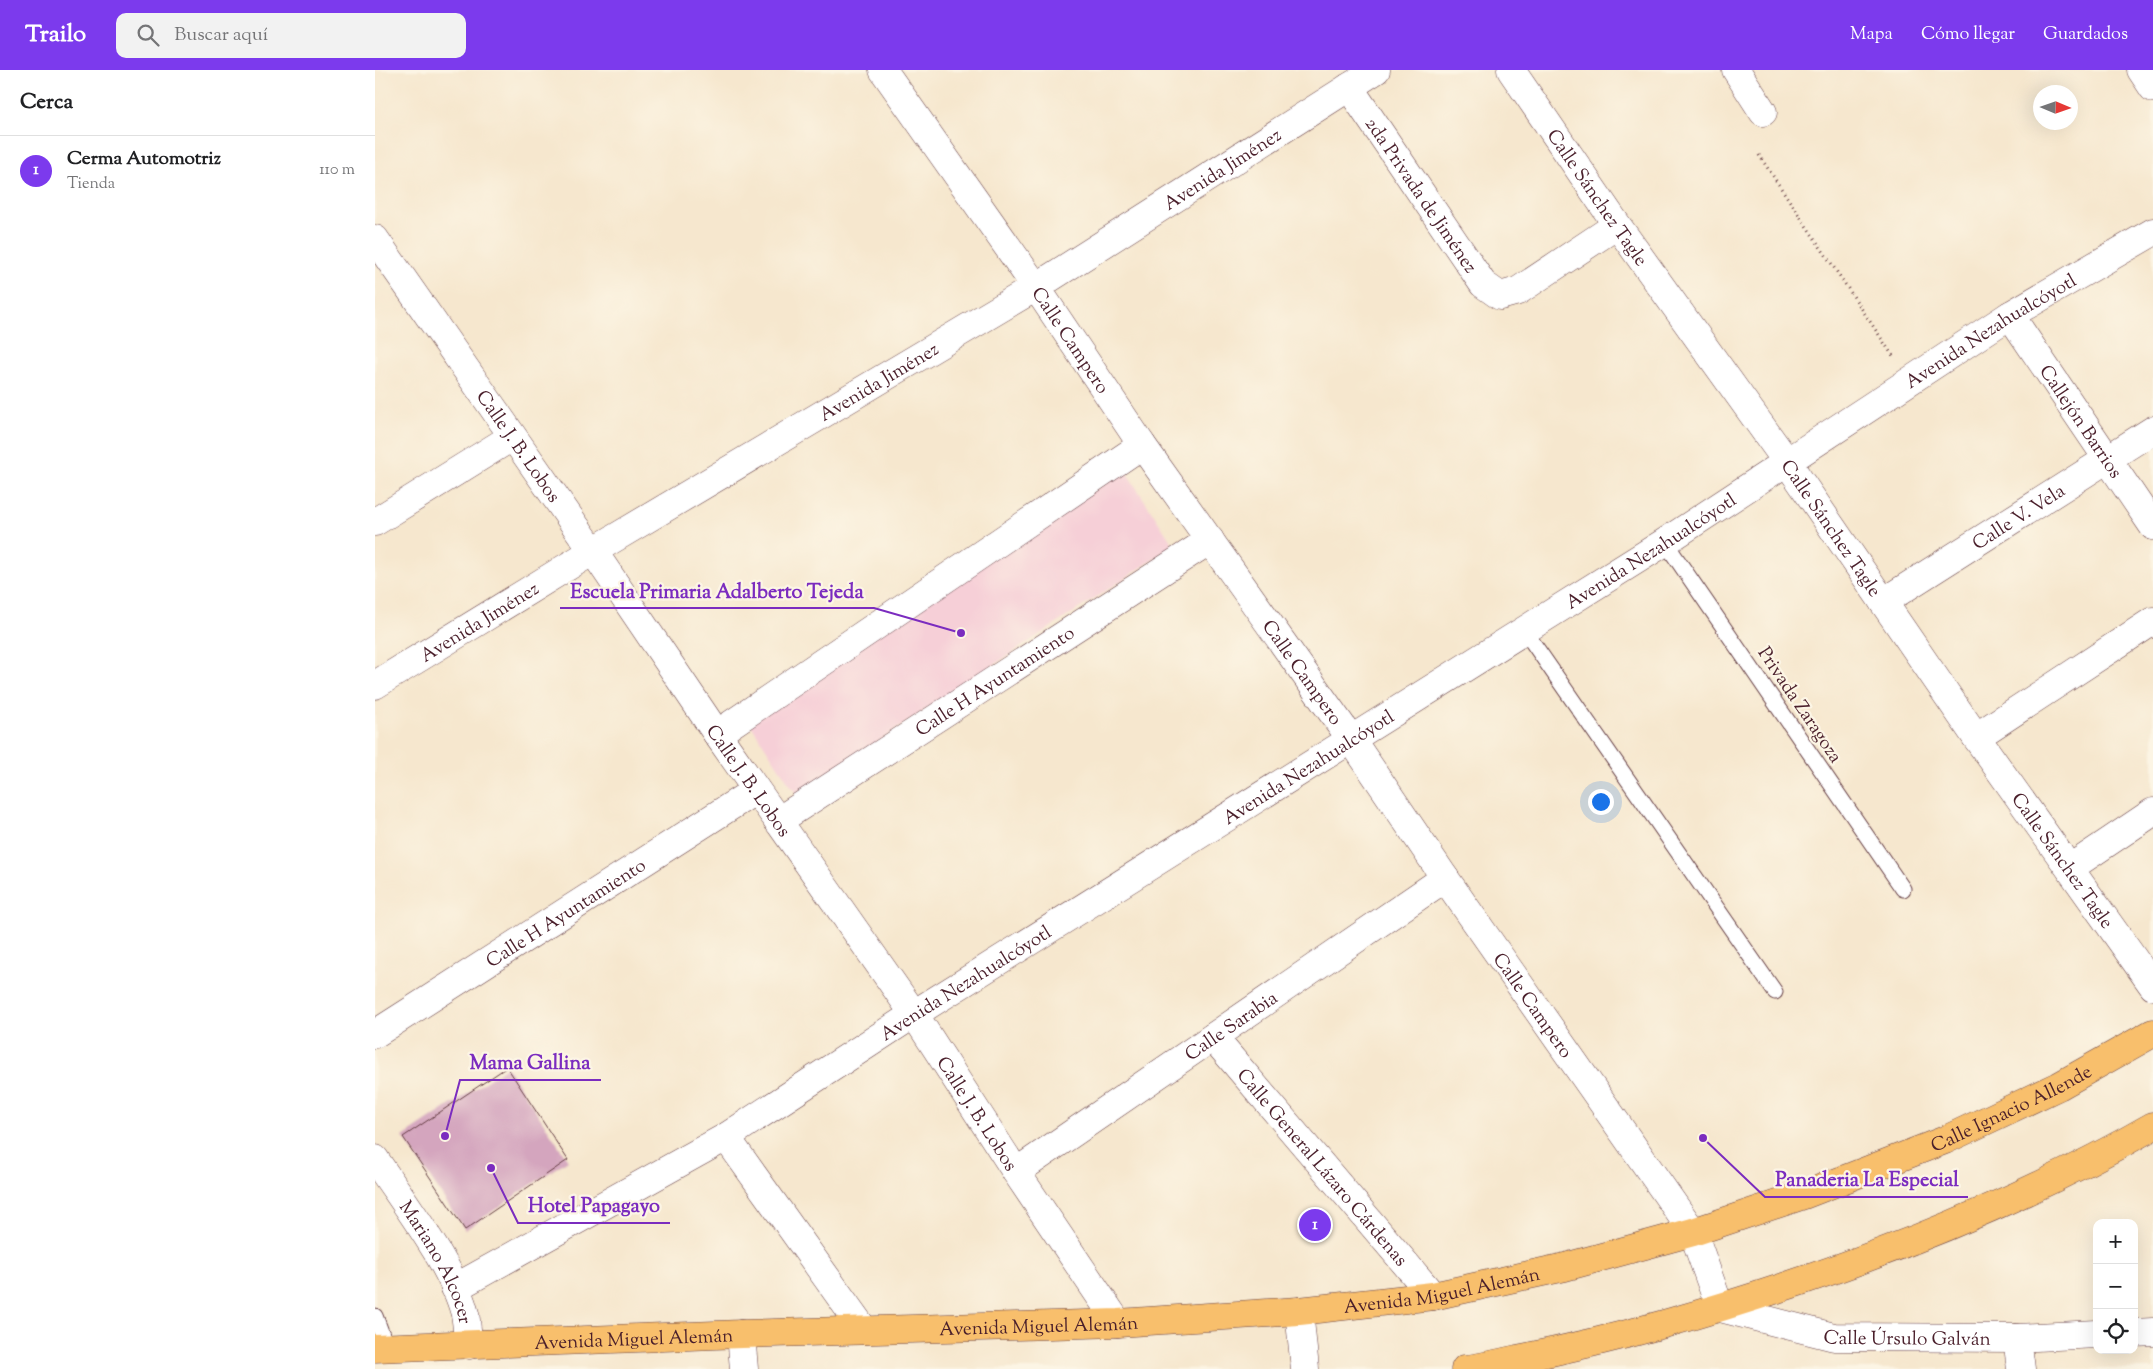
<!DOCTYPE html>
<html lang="es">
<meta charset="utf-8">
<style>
body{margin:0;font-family:"Sorts Mill Goudy",serif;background:#f2f2f2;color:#202124}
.controls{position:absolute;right:15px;bottom:15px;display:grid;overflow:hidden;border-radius:10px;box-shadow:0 5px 20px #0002}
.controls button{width:45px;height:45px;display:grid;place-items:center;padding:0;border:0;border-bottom:1px solid #e0e0e0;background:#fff;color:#202124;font:25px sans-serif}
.compass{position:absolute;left:1658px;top:15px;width:45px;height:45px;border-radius:50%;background:#fff;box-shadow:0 5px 20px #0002;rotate:92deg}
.you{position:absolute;left:1225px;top:731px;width:18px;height:18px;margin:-12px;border:4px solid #fff;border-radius:50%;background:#1a73e8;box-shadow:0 0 0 8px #1a73e833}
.badge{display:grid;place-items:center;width:32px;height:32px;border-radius:50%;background:#7c3aed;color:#fff;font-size:16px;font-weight:700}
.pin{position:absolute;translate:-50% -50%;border:2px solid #fff;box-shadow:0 1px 5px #0006}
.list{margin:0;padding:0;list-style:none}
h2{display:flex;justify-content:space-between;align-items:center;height:65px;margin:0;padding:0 20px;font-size:21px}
h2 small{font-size:16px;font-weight:400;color:#757577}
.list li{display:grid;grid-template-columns:32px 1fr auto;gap:15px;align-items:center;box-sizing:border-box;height:70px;padding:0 20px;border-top:1px solid #e0e0e0}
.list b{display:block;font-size:19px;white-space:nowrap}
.list p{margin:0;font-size:16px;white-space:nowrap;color:#757577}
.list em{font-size:16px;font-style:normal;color:#757577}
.icon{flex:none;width:28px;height:28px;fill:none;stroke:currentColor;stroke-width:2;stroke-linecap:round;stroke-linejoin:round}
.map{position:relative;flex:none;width:1778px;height:1299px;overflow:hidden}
header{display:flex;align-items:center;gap:30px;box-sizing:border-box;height:70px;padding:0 25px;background:#7c3aed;color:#fff}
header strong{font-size:24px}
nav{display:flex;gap:28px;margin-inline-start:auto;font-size:18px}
.search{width:350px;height:45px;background:#f2f2f2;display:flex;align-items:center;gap:12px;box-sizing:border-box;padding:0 18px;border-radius:10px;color:#757577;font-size:19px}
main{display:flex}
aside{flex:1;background:#fff}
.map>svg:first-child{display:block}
.built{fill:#f6cfd7}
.building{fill:#d4a5be}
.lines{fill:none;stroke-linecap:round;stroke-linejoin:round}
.service-casing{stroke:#643d43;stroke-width:17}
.minor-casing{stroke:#643d43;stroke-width:29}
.primary-casing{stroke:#643d43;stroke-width:29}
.path{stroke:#643d43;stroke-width:3;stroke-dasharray:1 4;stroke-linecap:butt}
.service{stroke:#fff;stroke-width:15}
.minor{stroke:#fff;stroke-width:28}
.primary{stroke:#f8bf6c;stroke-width:28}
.labels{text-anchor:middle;stroke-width:4.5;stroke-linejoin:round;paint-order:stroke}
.street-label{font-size:19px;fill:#4a1f2b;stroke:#fcf5e5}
.leader{fill:none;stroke:#7b2cbf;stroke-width:2}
.callout-dot{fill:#7b2cbf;stroke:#fcf5e5;stroke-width:2}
.callout-label{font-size:20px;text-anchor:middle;font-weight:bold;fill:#7b2cbf;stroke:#fcf5e5;stroke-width:4.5;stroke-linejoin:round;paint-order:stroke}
</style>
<header>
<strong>Trailo</strong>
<div class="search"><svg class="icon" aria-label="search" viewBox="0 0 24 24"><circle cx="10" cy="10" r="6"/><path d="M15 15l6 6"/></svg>Buscar aquí</div>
<nav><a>Mapa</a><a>Cómo llegar</a><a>Guardados</a></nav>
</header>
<main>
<aside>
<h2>Cerca<small></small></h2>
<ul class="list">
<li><span class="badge">1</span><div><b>Cerma Automotriz</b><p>Tienda</p></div><em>110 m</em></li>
</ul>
</aside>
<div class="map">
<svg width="1778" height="1299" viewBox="0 0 1778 1299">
<rect width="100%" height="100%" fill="#fcf5e5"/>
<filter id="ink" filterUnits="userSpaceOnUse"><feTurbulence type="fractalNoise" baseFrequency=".02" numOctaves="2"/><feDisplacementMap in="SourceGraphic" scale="10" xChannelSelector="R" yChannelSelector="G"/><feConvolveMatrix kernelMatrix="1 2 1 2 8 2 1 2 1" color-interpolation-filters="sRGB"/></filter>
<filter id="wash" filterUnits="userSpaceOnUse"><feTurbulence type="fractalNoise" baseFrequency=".0096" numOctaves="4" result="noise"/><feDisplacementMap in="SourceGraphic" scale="20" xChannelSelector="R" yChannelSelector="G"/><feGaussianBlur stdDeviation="1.12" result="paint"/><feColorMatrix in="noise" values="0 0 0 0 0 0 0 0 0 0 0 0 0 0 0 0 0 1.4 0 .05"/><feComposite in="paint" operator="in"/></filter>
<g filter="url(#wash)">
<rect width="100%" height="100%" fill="#f6e7ce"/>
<path class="built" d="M750,400L799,476L422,725L372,649Z"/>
<g id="blocks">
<path class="building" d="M132,997L193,1090L90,1160L28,1067Z"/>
</g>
</g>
<g filter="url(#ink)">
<use href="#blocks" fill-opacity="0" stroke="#643d43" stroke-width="1"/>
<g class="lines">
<g class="service-casing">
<path id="service" d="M1290,472L1528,819
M1149,560L1400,922
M0,1246L12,1278"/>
</g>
<g class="minor-casing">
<g id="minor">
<path id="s1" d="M508,0L661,217L767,375L976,669L1070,808L1318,1162L1345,1238L1459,1267L1642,1268L1722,1264"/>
<path id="s2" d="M1136,0L1242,155L1412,392L1601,667L1778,916"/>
<path d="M1361,0L1388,42"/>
<path d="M1766,0L1778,18"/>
<path id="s3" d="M974,17L1108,214L1125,226L1143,221L1242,155"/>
<path id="s4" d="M0,169L218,481L342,664L539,944L641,1102L743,1253"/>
<path id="s5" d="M1635,245L1778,456"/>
<path d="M0,452L137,367"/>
<path id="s6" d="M1508,532L1778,360"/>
<path id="s7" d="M0,615L218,481L661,217L1001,0"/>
<path d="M342,664L767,375"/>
<path d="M1601,667L1778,551"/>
<path id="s8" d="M403,751L835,470"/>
<path d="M1695,798L1778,742"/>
<path id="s9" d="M0,964L381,720"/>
<path id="s10" d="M838,967L1058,1226"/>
<path d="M351,1067L489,1260"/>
<path id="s11" d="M0,1089C29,1133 77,1194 90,1244C92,1254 92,1265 94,1275"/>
<path id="s12" d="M641,1102L1070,808"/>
<path id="s13" d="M80,1218L351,1067L539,944L1290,472L1635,245L1778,162"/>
<path d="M924,1241L930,1299"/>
<path d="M1759,1263L1778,1262"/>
<path d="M366,1264L369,1299"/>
<path d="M1642,1268L1646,1299"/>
</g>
</g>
<g class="primary-casing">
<g id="primary">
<path id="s14" d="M0,1278L366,1264L743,1253L924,1241L1058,1226L1190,1197L1318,1162L1429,1125L1570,1070L1684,1016L1778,963"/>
<path d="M1090,1299C1108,1297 1125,1293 1142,1289C1193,1279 1239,1268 1289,1254C1456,1206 1627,1143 1778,1056"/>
</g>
</g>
<path class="path" d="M1384,85L1518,286"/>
<use href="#service" class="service"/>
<use href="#minor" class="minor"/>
<use href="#primary" class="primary"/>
</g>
</g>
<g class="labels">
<g class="street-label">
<text dy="7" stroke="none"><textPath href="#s7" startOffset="992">Avenida Jiménez</textPath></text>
<text dy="7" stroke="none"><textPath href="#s3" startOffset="130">2da Privada de Jiménez</textPath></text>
<text dy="7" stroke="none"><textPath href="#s2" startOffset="154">Calle Sánchez Tagle</textPath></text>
<text dy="7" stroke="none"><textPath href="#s13" startOffset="1810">Avenida Nezahualcóyotl</textPath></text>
<text dy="7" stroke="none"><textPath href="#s1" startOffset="329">Calle Campero</textPath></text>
<text dy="7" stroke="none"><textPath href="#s7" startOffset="588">Avenida Jiménez</textPath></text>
<text dy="7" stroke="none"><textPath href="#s5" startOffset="128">Callejón Barrios</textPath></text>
<text dy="7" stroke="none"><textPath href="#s4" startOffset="252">Calle J. B. Lobos</textPath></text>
<text dy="7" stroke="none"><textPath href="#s6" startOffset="160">Calle V. Vela</textPath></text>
<text dy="7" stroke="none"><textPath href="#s2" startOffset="559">Calle Sánchez Tagle</textPath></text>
<text dy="7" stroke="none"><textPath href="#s13" startOffset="1405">Avenida Nezahualcóyotl</textPath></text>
<text dy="7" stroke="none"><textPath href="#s7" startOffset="122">Avenida Jiménez</textPath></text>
<text dy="7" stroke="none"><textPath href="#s1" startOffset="734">Calle Campero</textPath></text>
<text dy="7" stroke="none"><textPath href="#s8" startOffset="258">Calle H Ayuntamiento</textPath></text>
<text transform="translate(1426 634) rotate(56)" y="7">Privada Zaragoza</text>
<text dy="7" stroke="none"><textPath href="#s13" startOffset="1000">Avenida Nezahualcóyotl</textPath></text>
<text dy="7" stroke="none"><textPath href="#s4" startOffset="658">Calle J. B. Lobos</textPath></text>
<text dy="7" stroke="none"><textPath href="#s2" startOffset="964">Calle Sánchez Tagle</textPath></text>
<text dy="7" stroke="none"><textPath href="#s9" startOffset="226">Calle H Ayuntamiento</textPath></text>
<text dy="7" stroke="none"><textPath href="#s13" startOffset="595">Avenida Nezahualcóyotl</textPath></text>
<text dy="7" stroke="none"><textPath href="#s1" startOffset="1139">Calle Campero</textPath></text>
<text dy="7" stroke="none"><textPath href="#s12" startOffset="260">Calle Sarabia</textPath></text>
<text dy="7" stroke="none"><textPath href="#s14" startOffset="1669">Calle Ignacio Allende</textPath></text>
<text dy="7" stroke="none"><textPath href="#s4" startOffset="1062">Calle J. B. Lobos</textPath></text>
<text dy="7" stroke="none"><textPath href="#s10" startOffset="170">Calle General Lázaro Cárdenas</textPath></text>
<text dy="7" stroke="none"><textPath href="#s11" startOffset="121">Mariano Alcocer</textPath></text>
<text dy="7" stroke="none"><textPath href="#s14" startOffset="1069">Avenida Miguel Alemán</textPath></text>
<text dy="7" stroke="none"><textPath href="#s14" startOffset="664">Avenida Miguel Alemán</textPath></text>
<text dy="7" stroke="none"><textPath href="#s1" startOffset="1688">Calle Úrsulo Galván</textPath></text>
<text dy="7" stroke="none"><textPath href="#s14" startOffset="259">Avenida Miguel Alemán</textPath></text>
</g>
</g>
<path class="leader" d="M586 563L499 538H185M70 1066L85 1010H226M1328 1068L1390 1127H1593M116 1098L143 1153H295"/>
<g class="callout-dot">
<circle cx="586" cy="563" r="5"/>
<circle cx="70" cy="1066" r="5"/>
<circle cx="1328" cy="1068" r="5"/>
<circle cx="116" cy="1098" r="5"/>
</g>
<g class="callout-label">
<text x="342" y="528">Escuela Primaria Adalberto Tejeda</text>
<text x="155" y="999">Mama Gallina</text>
<text x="1492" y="1116">Panaderia La Especial</text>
<text x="219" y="1142">Hotel Papagayo</text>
</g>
</svg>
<div class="controls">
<button>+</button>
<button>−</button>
<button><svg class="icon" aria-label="locate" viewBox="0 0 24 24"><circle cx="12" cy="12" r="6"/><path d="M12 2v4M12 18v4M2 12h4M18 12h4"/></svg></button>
</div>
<svg class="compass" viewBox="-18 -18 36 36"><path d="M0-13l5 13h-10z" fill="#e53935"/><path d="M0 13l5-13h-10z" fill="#757577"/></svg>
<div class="you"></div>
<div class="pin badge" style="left:940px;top:1155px">1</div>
</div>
</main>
